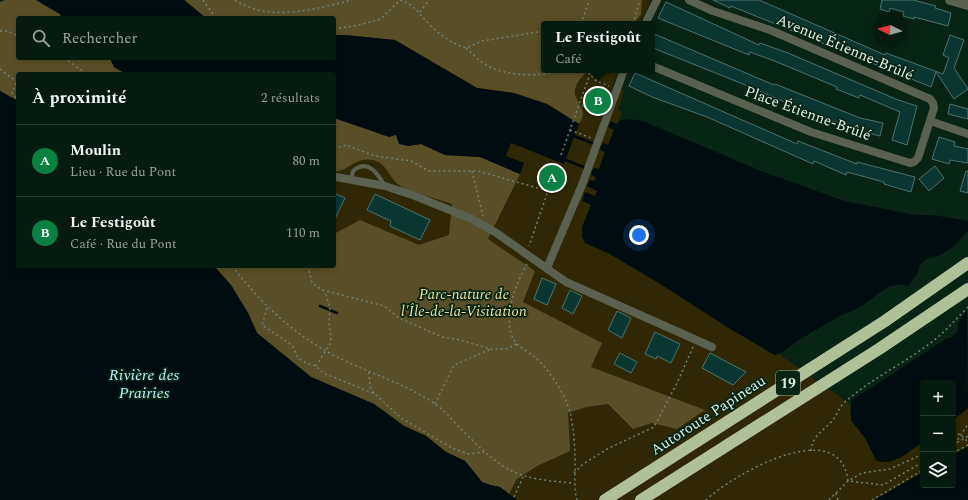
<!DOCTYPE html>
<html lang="fr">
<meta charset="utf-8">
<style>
body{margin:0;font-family:Spectral,serif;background:#14281d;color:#f1f3f6}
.controls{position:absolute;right:12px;bottom:12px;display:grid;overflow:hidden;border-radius:4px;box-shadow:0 2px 6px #0003}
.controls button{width:36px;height:36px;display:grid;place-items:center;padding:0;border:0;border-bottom:1px solid #27392f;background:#061b0f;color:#f1f3f6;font:20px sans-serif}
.compass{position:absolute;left:872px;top:12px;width:36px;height:36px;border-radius:50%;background:#061b0f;box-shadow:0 2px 6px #0003;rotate:275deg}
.you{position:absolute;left:639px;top:235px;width:14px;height:14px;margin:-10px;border:3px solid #fff;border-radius:50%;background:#1a73e8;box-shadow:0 0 0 6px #1a73e833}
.badge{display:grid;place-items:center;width:26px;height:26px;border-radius:50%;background:#0b8043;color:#fff;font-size:13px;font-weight:700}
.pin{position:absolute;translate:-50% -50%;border:2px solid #fff;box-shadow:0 1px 4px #0006}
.popup{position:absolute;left:541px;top:21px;width:114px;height:52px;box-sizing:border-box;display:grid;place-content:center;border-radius:4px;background:#061b0f;filter:drop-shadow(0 1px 3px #0005);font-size:13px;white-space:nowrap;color:#98a19e}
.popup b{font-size:15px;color:#f1f3f6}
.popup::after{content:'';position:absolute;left:50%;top:100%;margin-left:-8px;border:8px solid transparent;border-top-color:#061b0f}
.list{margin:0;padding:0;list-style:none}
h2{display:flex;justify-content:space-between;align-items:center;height:52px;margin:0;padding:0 16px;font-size:17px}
h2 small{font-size:13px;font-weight:400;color:#98a19e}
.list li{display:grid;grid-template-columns:26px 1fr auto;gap:12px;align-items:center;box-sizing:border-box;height:72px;padding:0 16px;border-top:1px solid #27392f}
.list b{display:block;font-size:15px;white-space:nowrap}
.list p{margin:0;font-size:13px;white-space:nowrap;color:#98a19e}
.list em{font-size:13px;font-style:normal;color:#98a19e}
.icon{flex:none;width:22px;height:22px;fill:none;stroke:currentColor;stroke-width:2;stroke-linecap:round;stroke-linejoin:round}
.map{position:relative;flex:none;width:968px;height:500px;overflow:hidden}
.search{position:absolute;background:#061b0f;box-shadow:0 2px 6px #0003;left:16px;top:16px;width:320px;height:44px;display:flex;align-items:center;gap:10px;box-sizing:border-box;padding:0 14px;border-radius:4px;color:#98a19e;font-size:15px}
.panel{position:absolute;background:#061b0f;box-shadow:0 2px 6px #0003;left:16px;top:72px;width:320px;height:196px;border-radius:4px}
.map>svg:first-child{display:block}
.green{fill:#302804}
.forest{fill:#594f27}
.water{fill:#000c0f}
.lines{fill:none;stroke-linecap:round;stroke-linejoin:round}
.stream{stroke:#000c0f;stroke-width:2.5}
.building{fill:#0a3632;stroke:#49726d}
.path{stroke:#6c8375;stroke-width:1.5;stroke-dasharray:2 3;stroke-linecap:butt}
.service{stroke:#5b6151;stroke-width:4}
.minor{stroke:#5b6151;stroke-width:8}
.tertiary{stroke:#5b6151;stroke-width:10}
.motorway{stroke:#b0c197;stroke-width:12}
.labels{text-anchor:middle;stroke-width:3.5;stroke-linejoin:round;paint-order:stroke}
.shield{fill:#082414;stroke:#9eb2a6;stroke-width:1}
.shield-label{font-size:14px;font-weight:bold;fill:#dfefe4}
.street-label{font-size:15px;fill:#dfefe4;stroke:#082414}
.park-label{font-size:15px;font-style:italic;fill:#f0de9a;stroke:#082414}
.water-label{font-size:16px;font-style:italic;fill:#bdeefb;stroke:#082414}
</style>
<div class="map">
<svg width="968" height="500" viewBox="0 0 968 500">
<rect width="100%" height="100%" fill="#082414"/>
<path class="green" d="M184,0H652L639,24H544V70H619L612,86L624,91L618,110L622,112L618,124L611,121L615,130L608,145L603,143L601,150L605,152L599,169L594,168L591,175L596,177L594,181L587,186L597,191L595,196L582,200L591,204C585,220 580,226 585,243L608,253L659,283L767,351L775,355L779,354L850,404L851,420L865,438L877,460L890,462L895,460L923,442V472L875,500H517L231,285L214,266H334V118L345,122L506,156L510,142L564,164L345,35H334V18H206Z
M968,408V446L953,455V420Z"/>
<path class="forest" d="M5,0H36L60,14L62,18H18V58H110L114,67L126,74H18V101L0,91V2Z
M184,0H642L641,14L634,24H544V70H588C584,75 578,80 576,86C570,102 591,106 579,124L547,104L514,93L477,88L395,40L345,35H334V18H206Z
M334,118L397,135L408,146L421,144L445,155L480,157L520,174L488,239L535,271L523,302L602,343L591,367L705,410L677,429L652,423L633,429L608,404L586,407L568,413L570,451L537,466L516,480L509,494L500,487L490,485L482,482L465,461L446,452L426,436L404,426L374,404L311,377L257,333L248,313L231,285L214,266H334V234L360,220L419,245L449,235L452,204C441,200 407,191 399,185C389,178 387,163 373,160C354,156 348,173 334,171Z"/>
<path class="water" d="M36,0H184L206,18H62L60,14Z
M334,35H345L395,40L477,88L514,93L547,104L579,124L564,164L511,143L506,156L524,163L520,174L480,157L445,155L421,144L408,146L399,144L396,135L389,137L334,118V74H126L114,67L110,58H334Z
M0,91L18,101V266H214L231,285L248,313L257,333L311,377L374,404L404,426L426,436L446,452L465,461L482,482L490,485L500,487L517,500H0Z
M628,119L643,121L761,171L844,201L915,215H933L968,221V231L953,247L940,255L925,260L920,265L917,274L908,287C894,277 875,298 863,305C854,311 842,314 833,320C823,326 814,331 804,337C794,342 786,352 775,355L727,327L659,283L608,253L585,243L582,237V227L591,205L582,201L585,192L595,196L597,191L587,186L590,180L594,181L596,177L591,175L594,168L599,169L605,152L600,150L603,143L608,145L614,130L608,127L611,121L617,124L619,121Z
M967,310L968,408L953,420V383H923V442C911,450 892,468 876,460L865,438L851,420V401L947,338H950L958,331L957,325Z
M968,446V500H875L923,472V485H953V455Z"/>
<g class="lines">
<path class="stream" d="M574,136L602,147
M566,160L593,171
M320,306L337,313"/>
</g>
<path class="building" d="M713,0H759L885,55L886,53L943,74L949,58L943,55L950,35L964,40L954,68L968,89L954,99L936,72L931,87L731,6L730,8Z
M882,0H913L936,6L935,8L951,13L948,26L914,17V19L903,16L904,12L890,8L889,12L880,9Z
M666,2L759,45L760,43L788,53L898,100L917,106L907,145L892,140L900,112L860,95L859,98L836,89L837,87L777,62L750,52L749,55L658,18Z
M652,33L774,85L775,84L860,118L883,123L880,136L852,129L819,115V117L743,84L658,50L652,47Z
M635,73L797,144L798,141L857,164V162L915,177L911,192L884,184V182L847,172L846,175L814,161L813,164L707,117L652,97L629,86Z
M595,89L607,94L600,112L582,106L587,94L593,96Z
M950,104L968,109V119L948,114Z
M939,137L955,142L954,146L968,149V163L950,160L949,164L932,159Z
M935,166L944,178L929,191L919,179Z
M966,171H968V193L960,191Z
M334,193L345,198L334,221Z
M375,194L430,220L420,240L390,226L391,221L367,210Z
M542,278L556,284L547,305L534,299Z
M570,290L582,296L573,314L562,308Z
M617,311L631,318L622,338L608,330Z
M655,332L680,344L671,363L657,356L656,359L645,354Z
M620,353L637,362L631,373L614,364Z
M710,353L746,372L733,385L702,368Z"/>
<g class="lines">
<path class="path" d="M203,0L216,18
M235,0C270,23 315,9 352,0
M400,0C417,6 419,15 431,26C441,36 453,44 466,48L482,41L544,31
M420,12L429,0
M581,24L589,0
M633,24L640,0
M334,29L359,25L381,19L400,0
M0,31H7L18,36
M466,48C472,53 477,59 483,63C501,76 540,78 560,70
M64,58L87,74
M0,69L18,83
M573,70L589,73L596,81L609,86
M596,81L600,70
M16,83L12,93L18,100
M570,130L591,138
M334,149L346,145L375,156L411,161L429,171H478L548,191L529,246
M561,155L590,74
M472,171L483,216
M527,264C516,283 499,324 517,344C522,349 530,353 536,358C550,371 565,394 570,412C573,426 575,443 575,458C576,473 573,485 577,500
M232,266C265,308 300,341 350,363C378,376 409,386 435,404C446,411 455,424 465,433C505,473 517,479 574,483
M308,266L312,283L322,290L384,306L399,318L442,337L456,339L491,349H506L517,344
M267,308L262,325L292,345L298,358L304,362L316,366L323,373L375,394L401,418L452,448L468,454L484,452
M316,366L330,344L331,338L329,323L330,308L325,291
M369,372L370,387L374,393
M435,404L454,365L491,349
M953,436L960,434L968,442
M955,444L968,424
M953,445L968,436
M811,451C812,436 822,432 831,422C837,416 838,408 845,402C872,378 905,363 933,341C946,331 956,319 968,307
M953,453L968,445
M574,473L583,464L609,448L654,427L678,381L693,347
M836,493L838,500
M514,497L523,477
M706,500C732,475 840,413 848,481L862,473L890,469L923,454
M829,500L848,481L883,485L923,462
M872,500L923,470"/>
<path class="service" d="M351,179L353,171C368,158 378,174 385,186"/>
<path class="minor" d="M645,24L657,0
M652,66L811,132L910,163L914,162L918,158L934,108L933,103L930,99L770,30L713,11L689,0
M930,121L968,134
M336,177L385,186L415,196L472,219L495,232L566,282L712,347
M547,268L582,185L624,70"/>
<path class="tertiary" d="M950,0L968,5"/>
<path class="motorway" d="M605,500L885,321L968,263
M641,500L879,349L968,289"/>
</g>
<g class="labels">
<rect class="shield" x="776" y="371" width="24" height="24" rx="3"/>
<g class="shield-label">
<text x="788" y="388">19</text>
</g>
<g class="street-label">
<text transform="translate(845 47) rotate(23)" y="5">Avenue Étienne-Brûlé</text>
<text transform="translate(808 113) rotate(20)" y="5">Place Étienne-Brûlé</text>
<text transform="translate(708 415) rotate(-33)" y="5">Autoroute Papineau</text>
</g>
<g class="park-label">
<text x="464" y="299">Parc-nature de<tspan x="464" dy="17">l'Île-de-la-Visitation</tspan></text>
</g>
<g class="water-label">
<text x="144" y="380">Rivière des<tspan x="144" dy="18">Prairies</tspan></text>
</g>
</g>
</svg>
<div class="controls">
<button>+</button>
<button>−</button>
<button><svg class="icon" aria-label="layers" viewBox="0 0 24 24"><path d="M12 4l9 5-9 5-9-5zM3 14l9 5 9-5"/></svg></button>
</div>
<svg class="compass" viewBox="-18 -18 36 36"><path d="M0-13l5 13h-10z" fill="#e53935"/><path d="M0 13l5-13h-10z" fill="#98a19e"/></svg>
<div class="you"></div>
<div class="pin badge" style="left:552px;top:178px">A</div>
<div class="pin badge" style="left:598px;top:101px">B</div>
<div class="popup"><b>Le Festigoût</b>Café</div>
<div class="search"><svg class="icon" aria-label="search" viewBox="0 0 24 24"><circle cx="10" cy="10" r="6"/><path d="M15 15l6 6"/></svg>Rechercher</div>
<section class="panel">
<h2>À proximité<small>2 résultats</small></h2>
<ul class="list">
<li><span class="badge">A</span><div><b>Moulin</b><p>Lieu · Rue du Pont</p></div><em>80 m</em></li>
<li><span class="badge">B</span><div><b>Le Festigoût</b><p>Café · Rue du Pont</p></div><em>110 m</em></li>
</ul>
</section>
</div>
